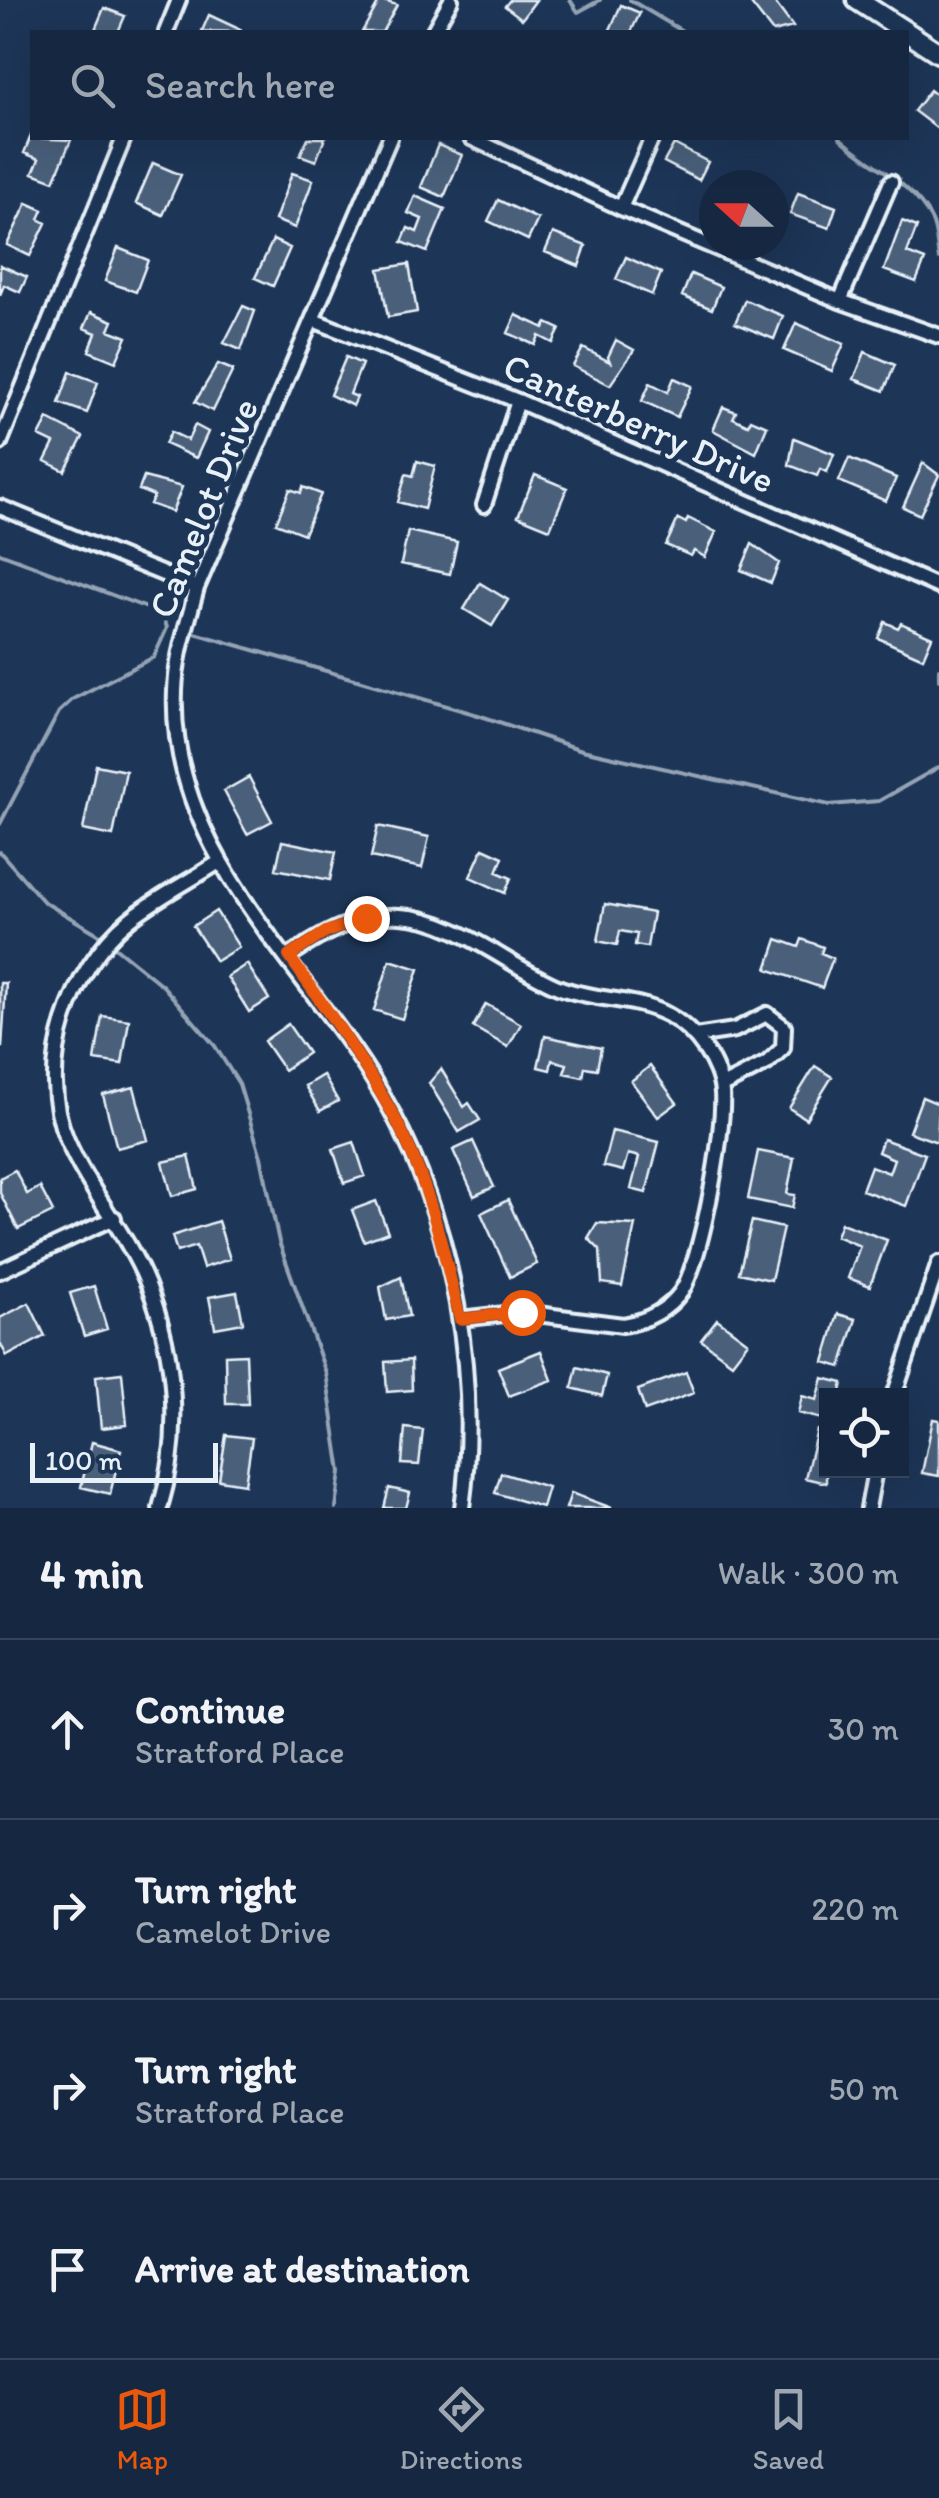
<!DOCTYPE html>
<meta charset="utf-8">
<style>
body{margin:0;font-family:Itim,sans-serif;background:#1f3048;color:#f1f3f6}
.controls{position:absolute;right:30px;bottom:30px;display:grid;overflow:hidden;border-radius:0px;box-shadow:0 10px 40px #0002}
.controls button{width:90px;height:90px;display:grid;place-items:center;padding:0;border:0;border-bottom:2px solid #35445a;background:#162841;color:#f1f3f6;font:50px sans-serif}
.compass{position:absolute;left:699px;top:170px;width:90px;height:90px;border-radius:50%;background:#162841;box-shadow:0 10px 40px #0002;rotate:291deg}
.scale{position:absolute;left:30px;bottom:25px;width:188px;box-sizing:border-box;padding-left:10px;border:5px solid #e8f1f8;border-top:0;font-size:28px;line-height:35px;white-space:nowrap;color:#e8f1f8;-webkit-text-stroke:8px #1d3557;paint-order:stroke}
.stop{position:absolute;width:30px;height:30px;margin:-22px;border:8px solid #ea580c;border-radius:50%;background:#fff}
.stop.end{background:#ea580c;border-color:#fff;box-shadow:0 2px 10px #0008}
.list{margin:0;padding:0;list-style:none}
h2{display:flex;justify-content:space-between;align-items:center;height:130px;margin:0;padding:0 40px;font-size:42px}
h2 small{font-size:32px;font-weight:400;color:#9ea6b1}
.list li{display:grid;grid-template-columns:65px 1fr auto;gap:30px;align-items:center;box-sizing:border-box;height:180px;padding:0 40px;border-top:2px solid #35445a}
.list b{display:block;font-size:38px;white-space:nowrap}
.list p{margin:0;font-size:32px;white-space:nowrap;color:#9ea6b1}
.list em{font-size:32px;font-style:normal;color:#9ea6b1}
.icon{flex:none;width:55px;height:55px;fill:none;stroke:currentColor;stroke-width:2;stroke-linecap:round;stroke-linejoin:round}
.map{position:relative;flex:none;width:939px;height:1508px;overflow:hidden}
.search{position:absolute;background:#162841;box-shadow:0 10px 40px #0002;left:30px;right:30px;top:30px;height:110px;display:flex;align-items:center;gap:25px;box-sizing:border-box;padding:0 35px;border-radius:0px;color:#9ea6b1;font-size:38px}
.sheet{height:850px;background:#162841}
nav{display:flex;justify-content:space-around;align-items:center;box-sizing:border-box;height:140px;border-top:2px solid #35445a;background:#162841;font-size:28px;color:#9ea6b1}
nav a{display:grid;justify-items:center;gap:5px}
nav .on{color:#ea580c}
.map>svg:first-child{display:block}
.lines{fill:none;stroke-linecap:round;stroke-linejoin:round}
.stream{stroke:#95a4b5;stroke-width:4}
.building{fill:#495e7a;stroke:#e8f1f8;stroke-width:2.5}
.street-casing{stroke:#e8f1f8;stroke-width:20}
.secondary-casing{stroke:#e8f1f8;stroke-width:25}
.street{stroke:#1d3557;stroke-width:12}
.secondary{stroke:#1d3557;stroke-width:18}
.route{stroke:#ea580c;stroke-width:12}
.labels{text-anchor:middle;stroke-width:10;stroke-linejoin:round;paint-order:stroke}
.street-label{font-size:38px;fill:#e8f1f8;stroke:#1d3557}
</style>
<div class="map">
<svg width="939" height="1508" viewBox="0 0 939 1508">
<rect width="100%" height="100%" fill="#1d3557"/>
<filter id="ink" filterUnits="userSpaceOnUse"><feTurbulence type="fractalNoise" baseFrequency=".01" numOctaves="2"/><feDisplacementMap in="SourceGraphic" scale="20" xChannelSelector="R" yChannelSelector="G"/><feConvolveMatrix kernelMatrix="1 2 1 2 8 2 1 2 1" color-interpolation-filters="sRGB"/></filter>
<g filter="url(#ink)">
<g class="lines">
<path class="stream" d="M570,0L578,12L600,0
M630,0L684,32
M840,138C869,165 912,182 931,219C937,229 937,247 939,259
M0,553L163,614L167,628L154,657L73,699L59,712L0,824
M195,633L478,715L582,750L829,805L879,801L939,767
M939,669V680
M0,852L44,902L100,935
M116,948L163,986L215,1046L239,1084L261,1157L279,1242L326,1373L341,1472L336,1508"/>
</g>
<path class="building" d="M380,0L397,5L382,32H362Z
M510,0H536L522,19L505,6Z
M748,0H773L793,27L773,32Z
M621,5L640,13L631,32H609Z
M104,8L125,16L118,32H94Z
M209,15L241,30L239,32L202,31Z
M930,90L939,97V130L914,111Z
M32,133V138L71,140L54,181L33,173L39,159L24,153Z
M308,138H325L316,161L300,155Z
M674,144L708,162L699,180L664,162Z
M438,145L462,155L444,197L421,187Z
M153,163L181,175L163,215L136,203Z
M735,172L765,185H730Z
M292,173L313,180L295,228L275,220Z
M798,193L836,207L829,228L790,214Z
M415,196L445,209L427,252L402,242L408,228L417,232L422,219L408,213Z
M498,200L538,219L528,240L488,221Z
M27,203L43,210L39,219L46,223L30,256L7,245Z
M902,221L917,227L907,253L925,260L916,282L884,270Z
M553,233L586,246L579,266L545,252Z
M273,240L290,248L273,286L255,278Z
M118,248L148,260L136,292L105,281Z
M626,257L661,273L652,295L616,279Z
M409,264L417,312L388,317L379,269Z
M0,265L27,277L20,292L4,285L0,295Z
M691,274L721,287L712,309L682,296Z
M745,300L783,316L774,339L735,323Z
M243,306L255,311L241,350L224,343Z
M91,312L113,321L109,330L127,337L116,362L89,351L96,333L84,328Z
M516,315L544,328L547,323L560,329L553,343L539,336L535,345L508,333Z
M796,323L844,344L832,371L784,350Z
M616,340L634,350L610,385L573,366L583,348L610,362L608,357Z
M865,352L895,365L884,391L854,379Z
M346,357L362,364L350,394L357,397L353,406L330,395Z
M218,364L233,370L213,411L195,402Z
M70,372L98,382L87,413L59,403Z
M674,378L692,386L677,417L642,401L650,383L668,392Z
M723,407L736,412L733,418L748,425L751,419L767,426L756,453L713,430Z
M48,419L83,437L65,471L45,461L54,443L39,436Z
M195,425L208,432L196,458L165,444L171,432L188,440Z
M794,438L834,454L827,472L820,469L817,476L789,465Z
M849,458L896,478L886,501L839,481Z
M417,461L435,466L424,509L398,502L406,474L413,476Z
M923,463L939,475L920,515L903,507Z
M535,475L567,488L550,529L518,516Z
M144,477L182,487L172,512L150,504L154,496L139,490Z
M303,487L321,494L304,534L276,523L290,489L301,493Z
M688,518L716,532L705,557L694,551L691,556L666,545L678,519L686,523Z
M408,531L457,542L450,574L401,564Z
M752,544L779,563L771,583L741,570Z
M480,583L508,600L492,626L464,609Z
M885,622L898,628L901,623L932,637L923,658L878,638Z
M96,765L126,771L113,836L83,830Z
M249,777L272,821L247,834L224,791Z
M378,826L429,837L422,868L371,857Z
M282,841L336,852L330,880L276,869Z
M483,848L503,857L497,872L511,878L505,893L470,877Z
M605,904L653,913L647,947L635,945L637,934L620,931L617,945L598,941Z
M216,911L239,947L216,961L193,926Z
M777,939L799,947L802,939L823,947L821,953L833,958L822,988L767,969Z
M390,960L419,969L402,1019L374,1010Z
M247,964L269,999L249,1012L227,977Z
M0,983H6L2,1047H0Z
M486,1004L521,1024L508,1047L473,1027Z
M102,1016L129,1020L122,1064L95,1060Z
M288,1024L308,1053L284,1070L264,1041Z
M545,1036L601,1048L597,1069L585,1067L583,1077L564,1073L567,1064L552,1060L550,1070L538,1067Z
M650,1066L677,1103L658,1117L631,1081Z
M815,1066L832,1077L806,1119L789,1108Z
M441,1069L464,1107L469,1103L480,1120L459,1132L429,1083Z
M323,1075L338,1101L320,1111L305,1086Z
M134,1087L148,1140L117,1148L103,1095Z
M922,1097L939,1104L937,1142L909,1132Z
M612,1131L659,1142L646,1193L631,1189L639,1157L628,1154L623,1171L603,1166Z
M883,1139L925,1154L906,1206L862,1190L871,1166L889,1173L894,1159L878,1152Z
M473,1141L494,1187L474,1196L453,1150Z
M354,1142L365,1176L344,1183L333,1149Z
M758,1151L794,1158L787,1194L795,1195L792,1208L748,1199Z
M189,1156L197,1189L172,1196L163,1162Z
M15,1170L27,1194L40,1187L53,1212L18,1229L0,1193V1178Z
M508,1200L537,1264L510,1277L481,1213Z
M376,1201L388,1232L364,1241L352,1210Z
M218,1221L230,1259L203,1268L196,1246L177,1252L172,1236Z
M752,1221L783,1228L771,1280L739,1273Z
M597,1223L635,1225L622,1286L602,1283L600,1250L588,1238Z
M841,1223L887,1240L870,1286L848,1278L860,1246L836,1236Z
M401,1277L409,1316L386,1320L380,1287Z
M94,1286L107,1329L84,1336L70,1293Z
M237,1292L243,1323L215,1328L209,1297Z
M29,1303L45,1336L7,1356L0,1343V1318Z
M838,1314L856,1319L841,1367L824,1362Z
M717,1319L748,1342L732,1363L701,1340Z
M541,1351L552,1380L509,1396L498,1368Z
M246,1354L248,1404H226L225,1355Z
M411,1360L412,1390L387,1392L385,1362Z
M577,1367L607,1375L602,1396L572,1388Z
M686,1372L694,1393L645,1411L638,1390Z
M122,1373L127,1425L101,1428L96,1376Z
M823,1378L843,1383L840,1396H826V1420L798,1413L802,1396L817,1400Z
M933,1419L939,1420V1476L922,1473Z
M405,1428L423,1430L419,1465L402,1464Z
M817,1430L826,1432V1483L805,1478Z
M226,1435L252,1438L245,1484L219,1480Z
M92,1442L121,1450L110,1494L81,1487Z
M501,1473L548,1487L542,1507L495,1493Z
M389,1488L410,1493L406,1508H384Z
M571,1493L612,1508H566Z"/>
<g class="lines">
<g class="street-casing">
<path id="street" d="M166,32L179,0
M433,32L451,0
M390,138L197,588C188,622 176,655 175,691C168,861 317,971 392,1112C454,1228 480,1377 462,1508
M471,138L621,208L840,301L939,336
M621,208L652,138
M840,301L891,182
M313,320L518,401L939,587
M0,443L124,138
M484,505L518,401
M0,507L197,588
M289,956C324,933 356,914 400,916C455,918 508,966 558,987C593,1001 634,997 668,1015C683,1023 696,1036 706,1051C714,1062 721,1079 722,1093C725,1130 701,1263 681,1292C667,1311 646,1321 623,1325L522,1312L460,1319
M695,1036L735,1030L767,1014L784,1027L783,1048L767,1063L722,1086
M0,1271L114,1218
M894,1396L939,1263
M160,1508C182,1435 176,1356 148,1285C127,1233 89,1191 67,1140C35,1066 70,969 129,920C156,898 190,881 219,862
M868,1508L875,1470"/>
</g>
<g class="secondary-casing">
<path id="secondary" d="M857,0L939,53"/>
</g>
<use href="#street" class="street"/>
<use href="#secondary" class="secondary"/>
</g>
</g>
<g class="lines" filter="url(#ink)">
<path class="route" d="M366,918L326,932L289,956C324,1006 360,1056 390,1109C427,1174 443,1248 460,1319L522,1312"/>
</g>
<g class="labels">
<g class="street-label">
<text transform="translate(639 423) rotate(24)" y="13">Canterberry Drive</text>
<text transform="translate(203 508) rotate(-68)" y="13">Camelot Drive</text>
</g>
</g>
</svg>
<div class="controls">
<button><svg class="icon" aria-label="locate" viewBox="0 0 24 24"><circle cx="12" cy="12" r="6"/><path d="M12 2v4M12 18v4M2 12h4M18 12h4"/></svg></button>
</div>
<svg class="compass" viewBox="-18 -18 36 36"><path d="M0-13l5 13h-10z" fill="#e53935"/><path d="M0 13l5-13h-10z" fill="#9ea6b1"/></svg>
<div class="scale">100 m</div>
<div class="stop" style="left:522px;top:1312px"></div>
<div class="stop end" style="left:366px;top:918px"></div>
<div class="search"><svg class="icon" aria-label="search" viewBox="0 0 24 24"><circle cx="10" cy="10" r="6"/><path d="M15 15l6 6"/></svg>Search here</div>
</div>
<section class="sheet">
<h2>4 min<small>Walk · 300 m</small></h2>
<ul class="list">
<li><svg class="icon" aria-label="ahead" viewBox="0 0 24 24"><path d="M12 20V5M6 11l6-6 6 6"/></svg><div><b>Continue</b><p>Stratford Place</p></div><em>30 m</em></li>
<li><svg class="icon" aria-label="right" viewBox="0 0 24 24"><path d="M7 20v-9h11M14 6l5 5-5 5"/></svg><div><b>Turn right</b><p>Camelot Drive</p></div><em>220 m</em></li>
<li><svg class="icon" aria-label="right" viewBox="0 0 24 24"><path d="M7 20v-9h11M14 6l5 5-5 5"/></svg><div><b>Turn right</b><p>Stratford Place</p></div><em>50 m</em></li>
<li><svg class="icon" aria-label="arrive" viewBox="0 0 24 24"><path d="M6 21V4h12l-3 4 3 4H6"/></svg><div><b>Arrive at destination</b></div></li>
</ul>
</section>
<nav>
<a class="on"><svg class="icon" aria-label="map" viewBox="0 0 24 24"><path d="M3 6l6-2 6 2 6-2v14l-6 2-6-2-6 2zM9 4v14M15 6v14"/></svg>Map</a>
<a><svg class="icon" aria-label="directions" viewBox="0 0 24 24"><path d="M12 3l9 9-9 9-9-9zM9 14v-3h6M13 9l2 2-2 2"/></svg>Directions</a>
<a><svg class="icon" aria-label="saved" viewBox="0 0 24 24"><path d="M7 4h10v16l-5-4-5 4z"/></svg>Saved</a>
</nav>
